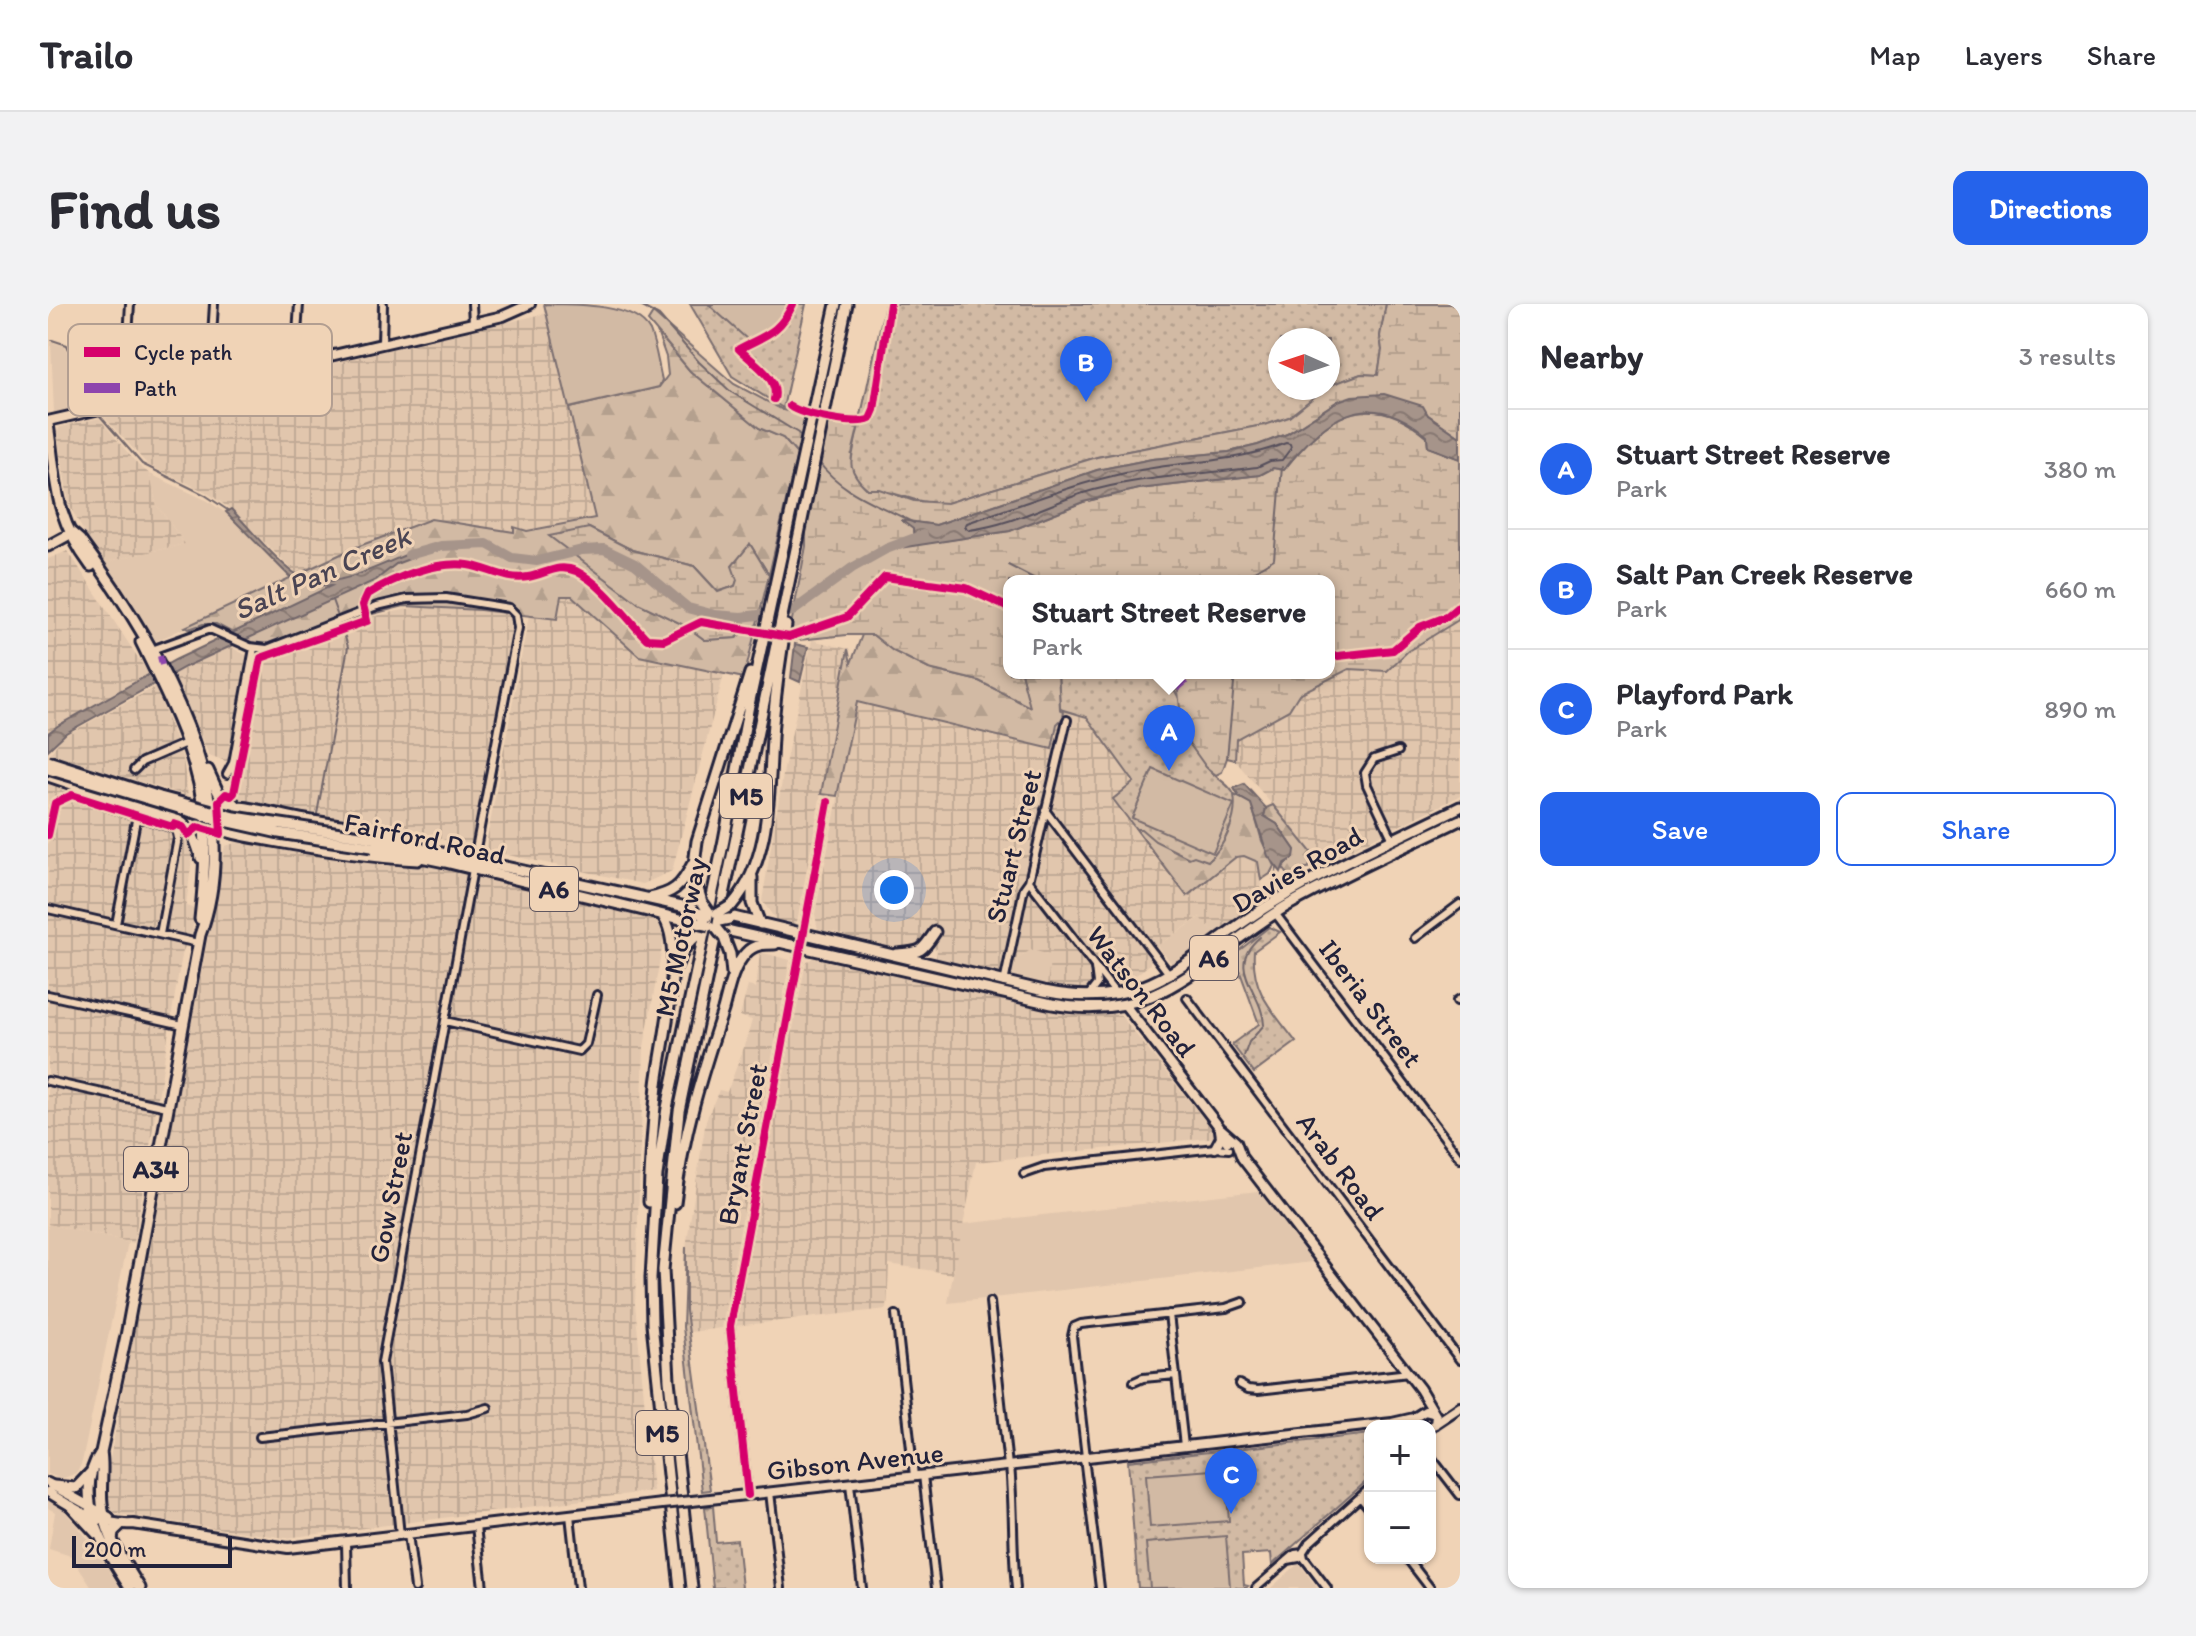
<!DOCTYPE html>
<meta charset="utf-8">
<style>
body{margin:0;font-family:Itim,sans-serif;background:#f2f2f3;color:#2b2b33}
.controls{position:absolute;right:24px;bottom:24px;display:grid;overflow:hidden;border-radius:16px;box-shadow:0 2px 6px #0004}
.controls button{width:72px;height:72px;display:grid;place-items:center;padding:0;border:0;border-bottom:2px solid #e1e1e2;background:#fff;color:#2b2b33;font:40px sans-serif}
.compass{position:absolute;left:1220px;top:24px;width:72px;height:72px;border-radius:50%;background:#fff;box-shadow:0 2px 6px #0004;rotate:273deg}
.scale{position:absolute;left:24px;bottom:20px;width:160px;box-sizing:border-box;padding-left:8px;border:4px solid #22223b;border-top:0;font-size:22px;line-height:28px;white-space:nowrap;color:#22223b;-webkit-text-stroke:6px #f0d3b6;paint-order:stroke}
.you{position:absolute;left:846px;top:586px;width:28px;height:28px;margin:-20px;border:6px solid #fff;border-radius:50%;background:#1a73e8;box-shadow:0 0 0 12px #1a73e833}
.badge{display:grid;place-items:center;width:52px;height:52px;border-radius:50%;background:#2563eb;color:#fff;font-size:26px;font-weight:700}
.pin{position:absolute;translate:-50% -66px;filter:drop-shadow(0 2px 4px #0008)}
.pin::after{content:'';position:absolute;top:42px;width:28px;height:24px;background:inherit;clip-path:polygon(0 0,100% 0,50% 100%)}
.popup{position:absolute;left:955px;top:271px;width:332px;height:104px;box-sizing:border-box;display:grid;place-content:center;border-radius:16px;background:#fff;filter:drop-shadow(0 2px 6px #0005);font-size:26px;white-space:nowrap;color:#7c7c81}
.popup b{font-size:30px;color:#2b2b33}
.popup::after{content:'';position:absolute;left:50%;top:100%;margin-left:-16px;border:16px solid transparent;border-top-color:#fff}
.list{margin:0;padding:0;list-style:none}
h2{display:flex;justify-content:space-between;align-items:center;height:104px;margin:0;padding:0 32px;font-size:34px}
h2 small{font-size:26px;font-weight:400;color:#7c7c81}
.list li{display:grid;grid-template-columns:52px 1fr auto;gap:24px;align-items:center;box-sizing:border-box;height:120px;padding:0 32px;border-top:2px solid #e1e1e2}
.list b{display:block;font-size:30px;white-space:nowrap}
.list p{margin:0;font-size:26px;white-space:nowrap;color:#7c7c81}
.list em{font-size:26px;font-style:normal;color:#7c7c81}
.actions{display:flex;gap:16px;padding:24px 32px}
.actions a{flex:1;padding:18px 0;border:2px solid #2563eb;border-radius:16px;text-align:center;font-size:28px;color:#2563eb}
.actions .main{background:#2563eb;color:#fff}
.map{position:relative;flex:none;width:1412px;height:1284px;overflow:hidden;border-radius:16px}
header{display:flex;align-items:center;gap:48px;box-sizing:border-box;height:112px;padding:0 40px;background:#fff;border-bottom:2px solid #e1e1e2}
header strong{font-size:38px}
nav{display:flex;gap:44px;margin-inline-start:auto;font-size:28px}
.intro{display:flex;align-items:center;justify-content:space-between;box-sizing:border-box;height:192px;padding:0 48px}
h1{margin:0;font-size:56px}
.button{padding:20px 36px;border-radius:16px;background:#2563eb;color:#fff;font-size:28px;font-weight:700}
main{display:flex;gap:48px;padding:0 48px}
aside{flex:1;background:#fff;border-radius:16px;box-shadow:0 2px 6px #0004}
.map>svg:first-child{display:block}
.built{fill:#e1c6ad}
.industrial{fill:url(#industrial-grid)}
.grass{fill:url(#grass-dots);stroke:#7a6e70;stroke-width:2}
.forest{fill:url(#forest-firs);stroke:#7a6e70;stroke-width:2}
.wetland{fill:url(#wetland-marsh);stroke:#7a6e70;stroke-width:2}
.garden{fill:#d2baa4;stroke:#7a6e70;stroke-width:2}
.water{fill:url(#water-waves);stroke:#71666a;stroke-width:2}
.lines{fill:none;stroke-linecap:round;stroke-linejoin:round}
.shore{stroke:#57505b;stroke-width:2}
.stream{stroke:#71666a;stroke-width:2}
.river{stroke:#a6948a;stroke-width:10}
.minor-casing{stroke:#22223b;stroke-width:12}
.major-casing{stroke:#22223b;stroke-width:14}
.highway-casing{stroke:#22223b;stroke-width:15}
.minor{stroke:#f0d3b6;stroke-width:6}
.major{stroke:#f0d3b6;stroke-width:8}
.highway{stroke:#f0d3b6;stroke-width:9}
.major-bridge-casing{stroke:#22223b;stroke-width:14;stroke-linecap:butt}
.highway-bridge-casing{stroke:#22223b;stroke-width:15;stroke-linecap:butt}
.major-bridge{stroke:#f0d3b6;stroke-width:8}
.highway-bridge{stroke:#f0d3b6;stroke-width:9}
.quiet{stroke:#8e44ad;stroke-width:6;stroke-dasharray:12 6;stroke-linecap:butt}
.cycleway-casing{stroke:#f0d3b6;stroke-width:13}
.cycleway{stroke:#d6006c;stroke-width:8}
.labels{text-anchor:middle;stroke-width:6;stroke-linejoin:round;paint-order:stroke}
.shield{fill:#f0d3b6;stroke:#605760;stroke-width:2}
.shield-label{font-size:26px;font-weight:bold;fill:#22223b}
.street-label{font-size:28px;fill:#22223b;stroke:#f0d3b6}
.water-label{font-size:30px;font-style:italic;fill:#4a4453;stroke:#f0d3b6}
.key{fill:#f0d3b6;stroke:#b29e91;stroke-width:2}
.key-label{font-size:22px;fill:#22223b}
</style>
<header>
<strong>Trailo</strong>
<nav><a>Map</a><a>Layers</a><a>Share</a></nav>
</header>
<div class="intro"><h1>Find us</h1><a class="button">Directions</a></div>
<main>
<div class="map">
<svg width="1412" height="1284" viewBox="0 0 1412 1284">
<defs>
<pattern id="industrial-grid" width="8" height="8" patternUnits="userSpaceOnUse" patternTransform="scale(2)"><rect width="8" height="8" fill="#e1c6ad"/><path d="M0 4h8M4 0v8" fill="none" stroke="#c1aa96"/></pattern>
<pattern id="grass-dots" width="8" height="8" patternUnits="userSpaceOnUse" patternTransform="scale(2)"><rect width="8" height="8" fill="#d2baa4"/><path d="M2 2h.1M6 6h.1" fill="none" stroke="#b4a08e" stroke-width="1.8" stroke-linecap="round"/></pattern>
<pattern id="forest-firs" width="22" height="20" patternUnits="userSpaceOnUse" patternTransform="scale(2)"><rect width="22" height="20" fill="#d2baa4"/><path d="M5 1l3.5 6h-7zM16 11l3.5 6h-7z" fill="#b4a08e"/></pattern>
<pattern id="wetland-marsh" width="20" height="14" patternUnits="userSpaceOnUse" patternTransform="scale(2)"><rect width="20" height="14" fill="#d2baa4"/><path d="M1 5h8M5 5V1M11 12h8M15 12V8" fill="none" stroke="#b4a08e"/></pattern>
<pattern id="water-waves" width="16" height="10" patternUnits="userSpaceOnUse" patternTransform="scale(2)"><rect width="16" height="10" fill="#a6948a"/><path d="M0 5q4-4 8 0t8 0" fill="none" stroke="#877872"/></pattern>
</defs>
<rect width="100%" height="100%" fill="#f0d3b6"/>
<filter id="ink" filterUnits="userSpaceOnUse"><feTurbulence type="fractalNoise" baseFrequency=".0125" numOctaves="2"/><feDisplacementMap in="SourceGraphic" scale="16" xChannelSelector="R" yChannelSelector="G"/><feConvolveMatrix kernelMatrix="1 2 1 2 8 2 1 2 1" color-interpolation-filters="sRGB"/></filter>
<g filter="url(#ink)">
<path class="built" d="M3,38L17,42L35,82L34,102L6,109Z
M102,170L160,197L179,210L243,274L108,337L57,258L137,240L108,200Z
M1153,613L1167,629L1124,660L1109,642Z
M983,646L1004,651L999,680L962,671L968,655Z
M1210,887L1265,958L900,999L914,920Z
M0,920L80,938L34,1158L29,1169L13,1175L0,1170Z
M0,1195L13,1203L46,1242L72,1284H44L23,1252L1,1245L7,1208L0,1204Z
M1251,1259L1269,1284H1223Z"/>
<path class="industrial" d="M499,9L547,214L467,228L383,215L306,244L250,271L181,204L158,188L100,161L56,113Z
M51,114L90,161L102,170L108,200L137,240L57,258L47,248L21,201L9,128L12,123Z
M20,247L102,372L0,431V255Z
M513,291L524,292L591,352L676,370L624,567L595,580L437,546L481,311L509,315Z
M412,300L459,306L467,320L423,542L308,515L202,500L187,491L209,354L313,315L360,305Z
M1412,315V492L1273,560L1187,456L1188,435L1241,406L1251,390L1301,365L1339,367L1360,347Z
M764,336L800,345L749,618L745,620L728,616L714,597L736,465Z
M183,343L201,353L180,458L161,451L125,370Z
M107,383L135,455L140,492L2,450L14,433Z
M809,398L1003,445L1009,420L1015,414L1016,407L1039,413L1087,479L1065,495L1180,559L1188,553L1197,551L1210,558L1215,596L1167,629L1152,613L1109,642L1101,661L1080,677L1028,687L999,680L1003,651L983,646L968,655V661L957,658L954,667L949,670L888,656L889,645L875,642L856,645L819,639L787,628L770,626L767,610Z
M0,476L100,520L121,525H135L145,546L138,602L147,605L144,628L135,647L130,672L86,939L0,920Z
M191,538L242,548L402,564L609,616L616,633L596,743L587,1000L605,1187L238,1234L69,1210L61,1203L59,1171L177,542Z
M712,648L742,656L674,1024L642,1028L638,1007V943L658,816L671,786L679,788L698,738L704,716L692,712L700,682L708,684Z
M765,654L971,700L1028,709L1070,708L1170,833L928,858L905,970L841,960L839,1005L687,1022L758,658Z"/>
<path class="grass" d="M642,0H758L735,104L684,72Z
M837,0H1338L1332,32L1334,46L1330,71L1313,70L1280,82V36H1232V84H1278L1241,113L1221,120L1049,153L899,199C866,201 849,186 820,185L805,172L802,162Z
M74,59L72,93L45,99L33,69Z
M1010,369C1030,369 1094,365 1109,370C1136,380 1142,437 1157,461C1164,473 1181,478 1187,492C1192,507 1178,531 1173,545L1180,559L1139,592L1065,495L1086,478L1039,413L1012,405Z
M1221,623L1232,628L1206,647C1203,688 1225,707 1248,738L1206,769L1184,740L1211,720L1189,660L1182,650L1193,645Z
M638,943V1007L662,1186L654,1187L635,1023Z
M1322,1130V1174L1224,1261L1223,1249L1194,1251L1196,1281L1200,1282L1198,1284H1090L1080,1157Z
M665,1202L668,1238L689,1236L694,1284H665L657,1203Z"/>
<path class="forest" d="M609,28L642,67L711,124L735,134L749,150L721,271L702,240L687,282L670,288L646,262L584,246L541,224L590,299L638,322L657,336L688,334L709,320L696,374L591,352L524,292H513L509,315L432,306L356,302L305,315L223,349L168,320H155L141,325L137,323L306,244L383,215L466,228V223L479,227L547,214L521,104L611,83L620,71L618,53Z
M814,331H825L845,347L881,365L931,377L981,402L973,369H1010L1012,405L1016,407L1015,414L1009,420L1004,445L809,398L789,492L773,490L800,345L803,359Z
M1186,491L1203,499L1214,537L1226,562L1222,570L1213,576L1210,558L1196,552L1188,553L1139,592L1088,525H1093L1107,537L1141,554L1146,552L1160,557C1177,542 1190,514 1186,491Z
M1225,501L1268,554L1260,564H1251L1242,573L1235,564L1247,546L1229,520L1216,512L1218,504Z"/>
<path class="wetland" d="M1338,0H1412V133L1380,111L1290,97L1239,130L1210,141L1181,148L1104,155L1049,166L888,221L855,217L865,224L866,236L860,242L962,227L1035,198L1091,185L1212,171L1225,164L1236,166C1277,114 1318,81 1379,132L1380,143L1412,155V315L1360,347L1339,367L1301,365L1251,390L1241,406L1188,435L1187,456L1179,454L1174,468L1168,471L1158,463L1135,431L1130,387L1107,369H1281V277H961V369H973L982,403L931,377L881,365L845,347L825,331H799L740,337L758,242V221L780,118L810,124C804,154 795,162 819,185H831L866,197L899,199L1049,153L1220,120L1241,113L1280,82L1313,70L1330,71L1334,46L1332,32Z
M605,9L686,80L735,106L757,112L749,150L735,134L711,124L642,67L600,17Z
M541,224L584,246L646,262L670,288L687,282L689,276L684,262L702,240L721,271L709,320L688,334L657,336L638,322L590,299L501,232Z"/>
<path class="garden" d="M496,0C529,0 588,0 602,27C608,42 610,60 614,76L611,83L521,104Z
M660,0H741L726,22L700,36Z
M1105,465L1186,500L1165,549L1084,514Z
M1177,1165L1181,1217L1102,1223L1098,1171Z
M1178,1232L1182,1283L1102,1284L1098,1239Z"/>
<path class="water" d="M1336,90L1375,102L1380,111L1412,133V155L1380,143L1379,132C1319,81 1276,114 1236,166L1225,164L1212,171L1091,185L1035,198L962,227L858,243L866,236L865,225L853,216L888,221L1049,166L1104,155L1181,148L1210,141L1239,130L1290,97L1304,92Z
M183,205C202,224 223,252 245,268C281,294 335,258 370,246L372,251L348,260L328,276L137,363L18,429L0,446V429L11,421L127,356L283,282L258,280L241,272L178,208Z
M747,340L760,343L752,378L743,374Z
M1196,480L1218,504L1216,512L1229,520L1247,546L1246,554L1236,560L1233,568L1220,552L1203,500L1191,493L1186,484Z"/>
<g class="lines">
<path class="shore" d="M1238,139L1242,140L1243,144L1234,156L1222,157L1209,163C1151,171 1089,172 1032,190C995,203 961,221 921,226L917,223L919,219C972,201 1028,179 1082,168C1137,156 1185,160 1238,139Z"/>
<path class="stream" d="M589,0L611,12L651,58L683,88L750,129L754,134
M4,36L19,41L45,102
M52,112L94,160L157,191L181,207
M769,156C794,190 830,200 866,219
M960,261L991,277
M1190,277L1226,255L1234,163
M284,296L289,310
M1179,454L1187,369
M269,510L300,343L295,326
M1222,589L1229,564
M1196,752L1201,738L1216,721C1215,687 1175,664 1212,633"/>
<path class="river" d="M361,251L393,242L439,240L464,254L489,257L534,246L556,245L587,260L640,304L667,311L693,313L745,307L804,264L838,245L875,231"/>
<g class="minor-casing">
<path id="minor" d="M424,0L425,19
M334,40L335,0
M247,61L251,0
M161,80L166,0
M76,100L82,0
M101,347L162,325L202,343L219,345L329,302L359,295L398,294L461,304L468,311L470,324L426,555
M86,466L94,458L138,439
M179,470L185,459L206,344
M997,506L1122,671
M0,531L7,499L24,491L128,525L130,534L112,630
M1345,536L1319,481L1317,469L1326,455L1350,447
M981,577L1069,691
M0,605L150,639
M1227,609L1412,854
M68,620L89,511
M1367,634L1412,600
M956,679L976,584L981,577L1019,416
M0,691L135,721
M1039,693L1049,680L1047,664
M1139,694L1412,1056
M1409,697L1412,695
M397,717L531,747L538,740L549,691
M0,777L119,803
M976,870L996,863L1167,844L1181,845
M942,998L960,1162
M1121,1010L1136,1142
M848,1011L866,1172
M1086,1078L1095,1074L1128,1071
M1191,1080L1200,1085L1210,1086L1361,1069
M212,1133L419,1110L440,1104
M1382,1152L1412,1191
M1036,1153L1052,1284
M1038,1153L1024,1032L1026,1023L1033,1020L1178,1004L1195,998
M962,1161C966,1203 964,1243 968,1284
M875,1171L888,1284
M802,1180L814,1284
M722,1188L733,1284
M700,1191L682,1022L780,498
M1312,1193L1322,1205
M522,1211L530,1284
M428,1222L435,1284
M360,1230L367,1284
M352,1231L334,1058L425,565
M298,1238L299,1284
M1255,1249L1256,1254L1279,1284
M1359,1254L1382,1284
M1240,1256L1251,1254L1260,1240L1322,1184
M1208,1284L1247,1250L1255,1249"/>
</g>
<g class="major-casing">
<path id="major" d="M0,117L455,12L482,0
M1077,701L1172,824L1179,838
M1172,824L1188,838L1194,854L1372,1085L1388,1112L1387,1120
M1167,844L1173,833L1172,826
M1355,1119L1374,1120
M1382,1123L1412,1103
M0,1179L61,1213
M0,1188C27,1205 52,1222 85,1220L240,1244L614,1200
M644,1197L1344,1119L1366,1114L1377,1107L1385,1109"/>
</g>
<g class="highway-casing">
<path id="highway" d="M0,120C9,180 5,211 43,262
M24,229L32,236C110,341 202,496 152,631L78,1032L53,1148C22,1192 58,1247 82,1284
M0,242L24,229
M93,338C115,383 140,431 151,480C160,524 157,571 152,615
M160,466L170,488L187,500
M0,472L130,516C145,525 148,539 153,554
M158,506C189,496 226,511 258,516C293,522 329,524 363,535
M165,521C182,531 205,533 225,537C273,546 321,553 370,556
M326,534L652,606
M324,543L397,558L649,619
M704,573V599L712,620
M602,594C625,589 633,583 644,561
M654,598L645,568L649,537L702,369
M684,601C726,553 720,479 725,419C728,386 732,353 738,321
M681,612L996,687C1108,710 1141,648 1226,598C1285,562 1350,534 1412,503
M678,626L1004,700C1117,721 1156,649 1242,600C1297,569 1356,543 1412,516
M676,634L682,650L684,670
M849,650C873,648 873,649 887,628
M627,664L638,642L652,628
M601,898C602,859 605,820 609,781C613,742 639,641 614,611
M627,899C635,830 653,772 675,706C680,688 684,663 698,649C706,640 716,640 727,640
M53,1148C56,1164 52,1182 54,1199C57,1231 75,1257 92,1284
M6,1182L28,1184L44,1167
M23,1202L49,1230
M64,1237L65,1228L72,1221
M632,1284L604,1020L603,974L609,871L619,804L676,536L701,401L788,0
M644,1284L621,1076L615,966L631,807L799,0"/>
</g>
<use href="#minor" class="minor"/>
<use href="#major" class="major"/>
<use href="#highway" class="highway"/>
<g class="major-bridge-casing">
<path id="major-bridge" d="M614,1200L644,1197"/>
</g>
<g class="highway-bridge-casing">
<path id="highway-bridge" d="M0,457L112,493L187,513L326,534
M0,465L164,514L231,529L324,543
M654,598L661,608
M651,609L658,614
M669,610L684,601
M671,617L681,615
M649,619L661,622
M668,624L676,634"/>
</g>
<use href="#major-bridge" class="major-bridge"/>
<use href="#highway-bridge" class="highway-bridge"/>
<path class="quiet" d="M112,352L114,361
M1129,385L1148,369"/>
<g class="cycleway-casing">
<path id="cycleway" d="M726,95C732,74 704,58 691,45C717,31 731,30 745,0
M742,102C754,111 808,122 822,115L826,106L842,0
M1281,353L1345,346L1372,323L1398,313L1412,301
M0,531L7,499L24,491L125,523L126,520L135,523L140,531L150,523L173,530L171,497L178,490L183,492L186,489L213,354L319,317L315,301L320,290C347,273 388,257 420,261C440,264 459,277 480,273C498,270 510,259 528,267C556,281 578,314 599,335L616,336L653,318L741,333L799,313L837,273L918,284L961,304
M700,1191L682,1022L780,498"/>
</g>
<use href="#cycleway" class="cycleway"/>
</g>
</g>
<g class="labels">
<g class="shield">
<rect x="672" y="470" width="52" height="44" rx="6"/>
<rect x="482" y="563" width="48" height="44" rx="6"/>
<rect x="1142" y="632" width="48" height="44" rx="6"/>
<rect x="76" y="843" width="64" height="44" rx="6"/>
<rect x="588" y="1107" width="52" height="44" rx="6"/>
</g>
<g class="shield-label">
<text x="698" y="501">M5</text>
<text x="506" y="594">A6</text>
<text x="1166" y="663">A6</text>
<text x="108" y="874">A34</text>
<text x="614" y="1138">M5</text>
</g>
<g class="street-label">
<text transform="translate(377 534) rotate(12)" y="10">Fairford Road</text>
<text transform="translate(965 542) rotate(-76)" y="10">Stuart Street</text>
<text transform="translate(1249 565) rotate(-30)" y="10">Davies Road</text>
<text transform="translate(632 633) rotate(-78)" y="10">M5 Motorway</text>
<text transform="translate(1094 687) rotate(52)" y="10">Watson Road</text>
<text transform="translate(1323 699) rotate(53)" y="10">Iberia Street</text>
<text transform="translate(694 840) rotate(-79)" y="10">Bryant Street</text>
<text transform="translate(1293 862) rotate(53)" y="10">Arab Road</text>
<text transform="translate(342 893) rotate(-79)" y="10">Gow Street</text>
<text transform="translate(807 1157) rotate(-6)" y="10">Gibson Avenue</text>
</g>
<g class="water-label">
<text transform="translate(274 269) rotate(-24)" y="10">Salt Pan Creek</text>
</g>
</g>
<rect x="20" y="20" width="264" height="92" rx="12" class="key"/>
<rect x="36" y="43" width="36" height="10" fill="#d6006c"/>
<rect x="36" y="79" width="36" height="10" fill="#8e44ad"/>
<g class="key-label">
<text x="86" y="56">Cycle path</text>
<text x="86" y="92">Path</text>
</g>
</svg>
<div class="controls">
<button>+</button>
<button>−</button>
</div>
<svg class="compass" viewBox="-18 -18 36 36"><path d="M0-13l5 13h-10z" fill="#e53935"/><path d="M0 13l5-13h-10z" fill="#7c7c81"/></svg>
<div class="scale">200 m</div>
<div class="you"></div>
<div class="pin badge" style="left:1121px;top:467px">A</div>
<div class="popup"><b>Stuart Street Reserve</b>Park</div>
<div class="pin badge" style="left:1038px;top:98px">B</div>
<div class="pin badge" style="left:1183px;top:1210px">C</div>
</div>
<aside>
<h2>Nearby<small>3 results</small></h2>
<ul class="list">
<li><span class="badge">A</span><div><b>Stuart Street Reserve</b><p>Park</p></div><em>380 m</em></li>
<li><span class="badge">B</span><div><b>Salt Pan Creek Reserve</b><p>Park</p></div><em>660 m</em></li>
<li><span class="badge">C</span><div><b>Playford Park</b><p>Park</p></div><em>890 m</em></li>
</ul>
<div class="actions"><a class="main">Save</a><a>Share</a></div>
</aside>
</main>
